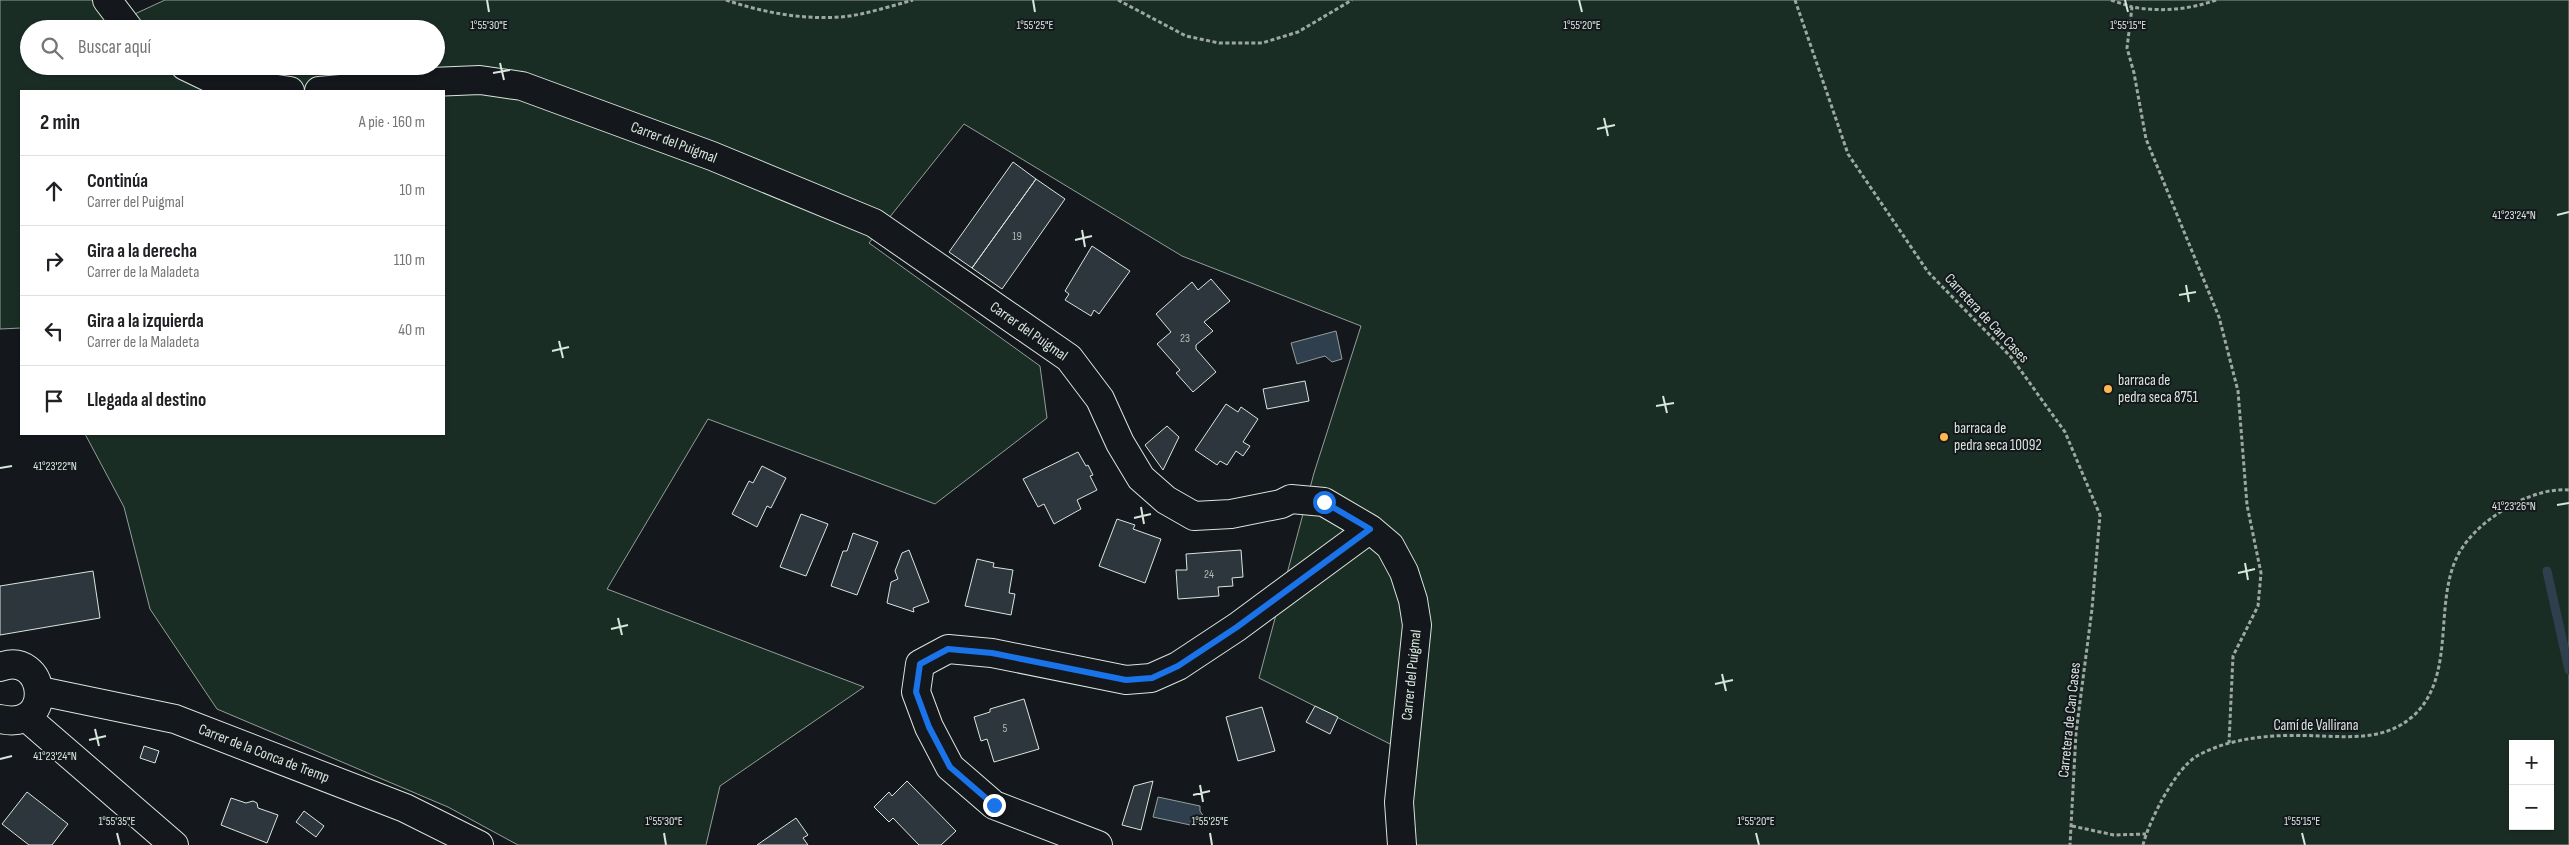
<!DOCTYPE html>
<html lang="es">
<meta charset="utf-8">
<style>
body{margin:0;font-family:"Sofia Sans Condensed",sans-serif;background:#f6f6f6;color:#202124}
.controls{position:absolute;right:15px;bottom:15px;display:grid;overflow:hidden;border-radius:0px;box-shadow:0 1px 4px #0004}
.controls button{width:45px;height:45px;display:grid;place-items:center;padding:0;border:0;border-bottom:1px solid #e0e0e0;background:#fff;color:#202124;font:25px sans-serif}
.stop{position:absolute;width:15px;height:15px;margin:-11px;border:4px solid #1a73e8;border-radius:50%;background:#fff}
.stop.end{background:#1a73e8;border-color:#fff;box-shadow:0 1px 5px #0008}
.list{margin:0;padding:0;list-style:none}
h2{display:flex;justify-content:space-between;align-items:center;height:65px;margin:0;padding:0 20px;font-size:21px}
h2 small{font-size:16px;font-weight:400;color:#757577}
.list li{display:grid;grid-template-columns:32px 1fr auto;gap:15px;align-items:center;box-sizing:border-box;height:70px;padding:0 20px;border-top:1px solid #e0e0e0}
.list b{display:block;font-size:19px;white-space:nowrap}
.list p{margin:0;font-size:16px;white-space:nowrap;color:#757577}
.list em{font-size:16px;font-style:normal;color:#757577}
.icon{flex:none;width:28px;height:28px;fill:none;stroke:currentColor;stroke-width:2;stroke-linecap:round;stroke-linejoin:round}
.map{position:relative;flex:none;width:2569px;height:845px;overflow:hidden}
.search{position:absolute;background:#fff;box-shadow:0 1px 4px #0004;left:20px;top:20px;width:425px;height:55px;display:flex;align-items:center;gap:12px;box-sizing:border-box;padding:0 18px;border-radius:28px;color:#757577;font-size:19px}
.panel{position:absolute;background:#fff;box-shadow:0 1px 4px #0004;left:20px;top:90px;width:425px;height:345px;border-radius:0px}
.map>svg:first-child{display:block}
.green{fill:#1a2d24;stroke:#939e99;fill-rule:evenodd}
.water{fill:#2f3f4d;stroke:#939e99}
.lines{fill:none;stroke-linecap:round;stroke-linejoin:round}
.stream{stroke:#2f3f4d;stroke-width:9}
.building{fill:#2c363c;stroke:#d8e6dc}
.street-casing{stroke:#d8e6dc;stroke-width:30}
.path{stroke:#9da8a2;stroke-width:3;stroke-dasharray:4 2.5;stroke-linecap:butt}
.street{stroke:#14181c;stroke-width:28}
.route{stroke:#1a73e8;stroke-width:6}
.ticks{fill:none;stroke:#d8e6dc;stroke-width:2}
.poi-dot{fill:#ffb74d;stroke:#14181c;stroke-width:2}
.labels{text-anchor:middle;stroke-width:4;stroke-linejoin:round;paint-order:stroke}
.number-label{font-size:12px;fill:#adbab4}
.street-label{font-size:15px;fill:#d8e6dc;stroke:#14181c}
.poi-label{font-size:15px;fill:#d8e6dc;stroke:#14181c;text-anchor:start}
.ticks-label{font-size:12px;text-anchor:middle;fill:#d8e6dc;stroke:#14181c;stroke-width:4;stroke-linejoin:round;paint-order:stroke}
</style>
<div class="map">
<svg width="2569" height="845" viewBox="0 0 2569 845">
<rect width="100%" height="100%" fill="#14181c"/>
<path class="green" d="M0,0H94L113,24L165,0H2569V845H1402V750L1259,678L1314,473L1361,326L1182,256L964,124L869,243L1040,366L1047,418L935,504L708,419L607,589L864,687L720,786L706,845H518L448,807L217,709L150,609L124,507L85,434H444V91H21V328L0,329ZM29,29H436V66H29ZM2513,744H2550V826H2513Z"/>
<path class="water" d="M1336,331L1342,359L1332,362L1325,356L1297,364L1291,343Z
M1158,797L1200,806V811L1204,817L1203,821L1196,822L1195,826L1153,817Z"/>
<g class="lines">
<path class="stream" d="M2547,571L2569,670"/>
</g>
<path class="building" d="M1013,162L1036,179L972,268L949,252Z
M1036,179L1065,199L1002,289L972,268Z
M1092,246L1130,271L1099,314L1094,310L1091,316L1065,300L1069,294L1065,291Z
M1211,279L1230,301L1204,322L1213,331L1196,345V349L1216,372L1193,392L1176,373L1180,370L1157,344L1171,332L1156,314L1192,282L1198,290Z
M1305,381L1309,401L1267,409L1263,389Z
M1226,404L1238,412L1241,407L1258,419L1243,442L1250,446L1243,456L1236,451L1227,465L1220,461L1217,465L1195,450Z
M1167,426L1179,437L1163,470L1145,445Z
M1078,452L1086,466L1088,465L1093,475L1090,476L1097,490L1077,500L1081,509L1054,524L1044,504L1038,507L1023,479Z
M762,466L786,478L771,508L767,506L757,527L732,514L749,481L753,483Z
M801,514L828,524L806,576L780,567Z
M1117,519L1135,525L1133,529L1161,539L1145,583L1099,566Z
M853,533L878,542L857,595L831,586L843,551H847Z
M909,550L929,602L913,608L914,612L887,603L891,582L898,579L895,571L902,553Z
M1241,550L1243,577L1232,578L1233,586L1218,587L1219,596L1178,599L1176,570H1187L1186,554Z
M977,559L994,563L993,567L1013,570L1009,593L1015,594L1011,615L965,606Z
M93,571L100,618L0,635V586Z
M1024,699L1039,749L994,762L987,739L981,741L974,717L990,712V709Z
M1315,706L1338,717L1330,734L1306,722Z
M1262,707L1275,751L1238,761L1226,717Z
M144,746L159,751L155,763L140,758Z
M907,781L956,831L941,845H919L893,818L889,822L874,807L889,792L892,796Z
M1153,781L1141,830L1122,825L1134,786Z
M27,792L68,824L52,845H29L2,824Z
M231,798L246,803L253,801L257,803L258,808L278,815L267,843L221,825Z
M304,811L324,826L316,837L296,822Z
M796,818L808,835L803,838L808,845H757Z"/>
<g class="lines">
<g class="street-casing">
<path id="street" d="M107,0L129,29
M185,66L212,79L290,91
M319,91L407,83L480,80L522,86L712,156L874,223L1069,358L1100,399L1120,443L1141,478L1166,500L1194,516L1231,514L1281,504L1291,499L1324,502L1370,529L1390,546L1404,572L1413,600L1417,625L1399,802L1402,845
M0,667C46,649 57,732 0,719
M40,691L175,719L405,808L479,845
M26,717L174,845
M1098,845L994,805L950,767L929,727L916,692L920,664L948,649L992,653L1126,680L1151,678L1178,666L1237,627L1370,529"/>
</g>
<path class="path" d="M726,0C767,14 818,23 861,14C878,10 896,5 913,0
M1118,0L1186,36L1219,43H1262L1298,32L1352,0
M1795,0L1848,154L1928,272L2011,357L2065,432L2100,515L2092,609L2076,733L2070,845
M2111,0L2132,7
M2216,0C2188,10 2160,12 2132,7L2127,48L2134,73L2146,139L2219,317L2238,391L2247,505L2261,573L2258,606L2233,656L2229,743
M2072,826L2114,835L2146,834
M2143,845C2149,821 2175,769 2197,756C2233,736 2278,734 2319,736C2352,737 2385,740 2412,717C2458,677 2432,602 2459,553C2470,534 2487,520 2505,509C2522,498 2548,488 2569,490"/>
<use href="#street" class="street"/>
</g>
<g class="lines">
<path class="route" d="M994,805L950,767L929,727L916,692L920,664L948,649L992,653L1126,680L1152,678L1178,666L1237,627L1370,529L1324,502"/>
</g>
<path class="ticks" d="M487,0L489,12M1033,0L1035,12M1579,0L1582,12M2125,0L2128,12M500,63L504,80M493,73L510,70M1604,118L1608,136M1597,129L1615,125M2557,215L2569,212M1082,230L1085,247M1075,240L1092,236M2186,285L2189,302M2179,295L2196,292M559,341L563,358M552,351L569,347M1663,396L1667,413M1656,406L1674,403M0,468L12,466M2557,505L2569,503M1141,507L1144,524M1134,518L1151,514M2245,563L2248,580M2238,573L2255,569M618,618L622,635M611,629L628,625M1722,674L1726,691M1715,684L1733,680M95,729L99,746M89,740L106,736M0,759L12,756M1200,785L1203,802M1193,795L1210,791M117,833L120,845M664,833L666,845M1210,833L1212,845M1756,833L1759,845M2302,833L2305,845"/>
<g class="poi-dot">
<circle cx="2108" cy="389" r="5"/>
<circle cx="1944" cy="437" r="5"/>
</g>
<g class="labels">
<g class="number-label">
<text x="1017" y="240">19</text>
<text x="1185" y="342">23</text>
<text x="1209" y="578">24</text>
<text x="1005" y="732">5</text>
</g>
<g class="street-label">
<text transform="translate(674 142) rotate(21)" y="5">Carrer del Puigmal</text>
<text transform="translate(1987 318) rotate(47)" y="5">Carretera de Can Cases</text>
<text transform="translate(1029 331) rotate(35)" y="5">Carrer del Puigmal</text>
<text transform="translate(1411 675) rotate(-84)" y="5">Carrer del Puigmal</text>
<text transform="translate(2069 720) rotate(-84)" y="5">Carretera de Can Cases</text>
<text x="2316" y="730">Camí de Vallirana</text>
<text transform="translate(264 753) rotate(21)" y="5">Carrer de la Conca de Tremp</text>
</g>
<g class="poi-label">
<text x="2118" y="385">barraca de<tspan x="2118" dy="17">pedra seca 8751</tspan></text>
<text x="1954" y="433">barraca de<tspan x="1954" dy="17">pedra seca 10092</tspan></text>
</g>
</g>
<g class="ticks-label">
<text x="489" y="29">1°55'30"E</text>
<text x="1035" y="29">1°55'25"E</text>
<text x="1582" y="29">1°55'20"E</text>
<text x="2128" y="29">1°55'15"E</text>
<text x="2514" y="219">41°23'24"N</text>
<text x="55" y="470">41°23'22"N</text>
<text x="2514" y="510">41°23'26"N</text>
<text x="55" y="760">41°23'24"N</text>
<text x="117" y="825">1°55'35"E</text>
<text x="664" y="825">1°55'30"E</text>
<text x="1210" y="825">1°55'25"E</text>
<text x="1756" y="825">1°55'20"E</text>
<text x="2302" y="825">1°55'15"E</text>
</g>
</svg>
<div class="controls">
<button>+</button>
<button>−</button>
</div>
<div class="stop" style="left:1324px;top:502px"></div>
<div class="stop end" style="left:994px;top:805px"></div>
<div class="search"><svg class="icon" aria-label="search" viewBox="0 0 24 24"><circle cx="10" cy="10" r="6"/><path d="M15 15l6 6"/></svg>Buscar aquí</div>
<section class="panel">
<h2>2 min<small>A pie · 160 m</small></h2>
<ul class="list">
<li><svg class="icon" aria-label="ahead" viewBox="0 0 24 24"><path d="M12 20V5M6 11l6-6 6 6"/></svg><div><b>Continúa</b><p>Carrer del Puigmal</p></div><em>10 m</em></li>
<li><svg class="icon" aria-label="right" viewBox="0 0 24 24"><path d="M7 20v-9h11M14 6l5 5-5 5"/></svg><div><b>Gira a la derecha</b><p>Carrer de la Maladeta</p></div><em>110 m</em></li>
<li><svg class="icon" aria-label="left" viewBox="0 0 24 24"><path d="M17 20v-9H6M10 6l-5 5 5 5"/></svg><div><b>Gira a la izquierda</b><p>Carrer de la Maladeta</p></div><em>40 m</em></li>
<li><svg class="icon" aria-label="arrive" viewBox="0 0 24 24"><path d="M6 21V4h12l-3 4 3 4H6"/></svg><div><b>Llegada al destino</b></div></li>
</ul>
</section>
</div>
